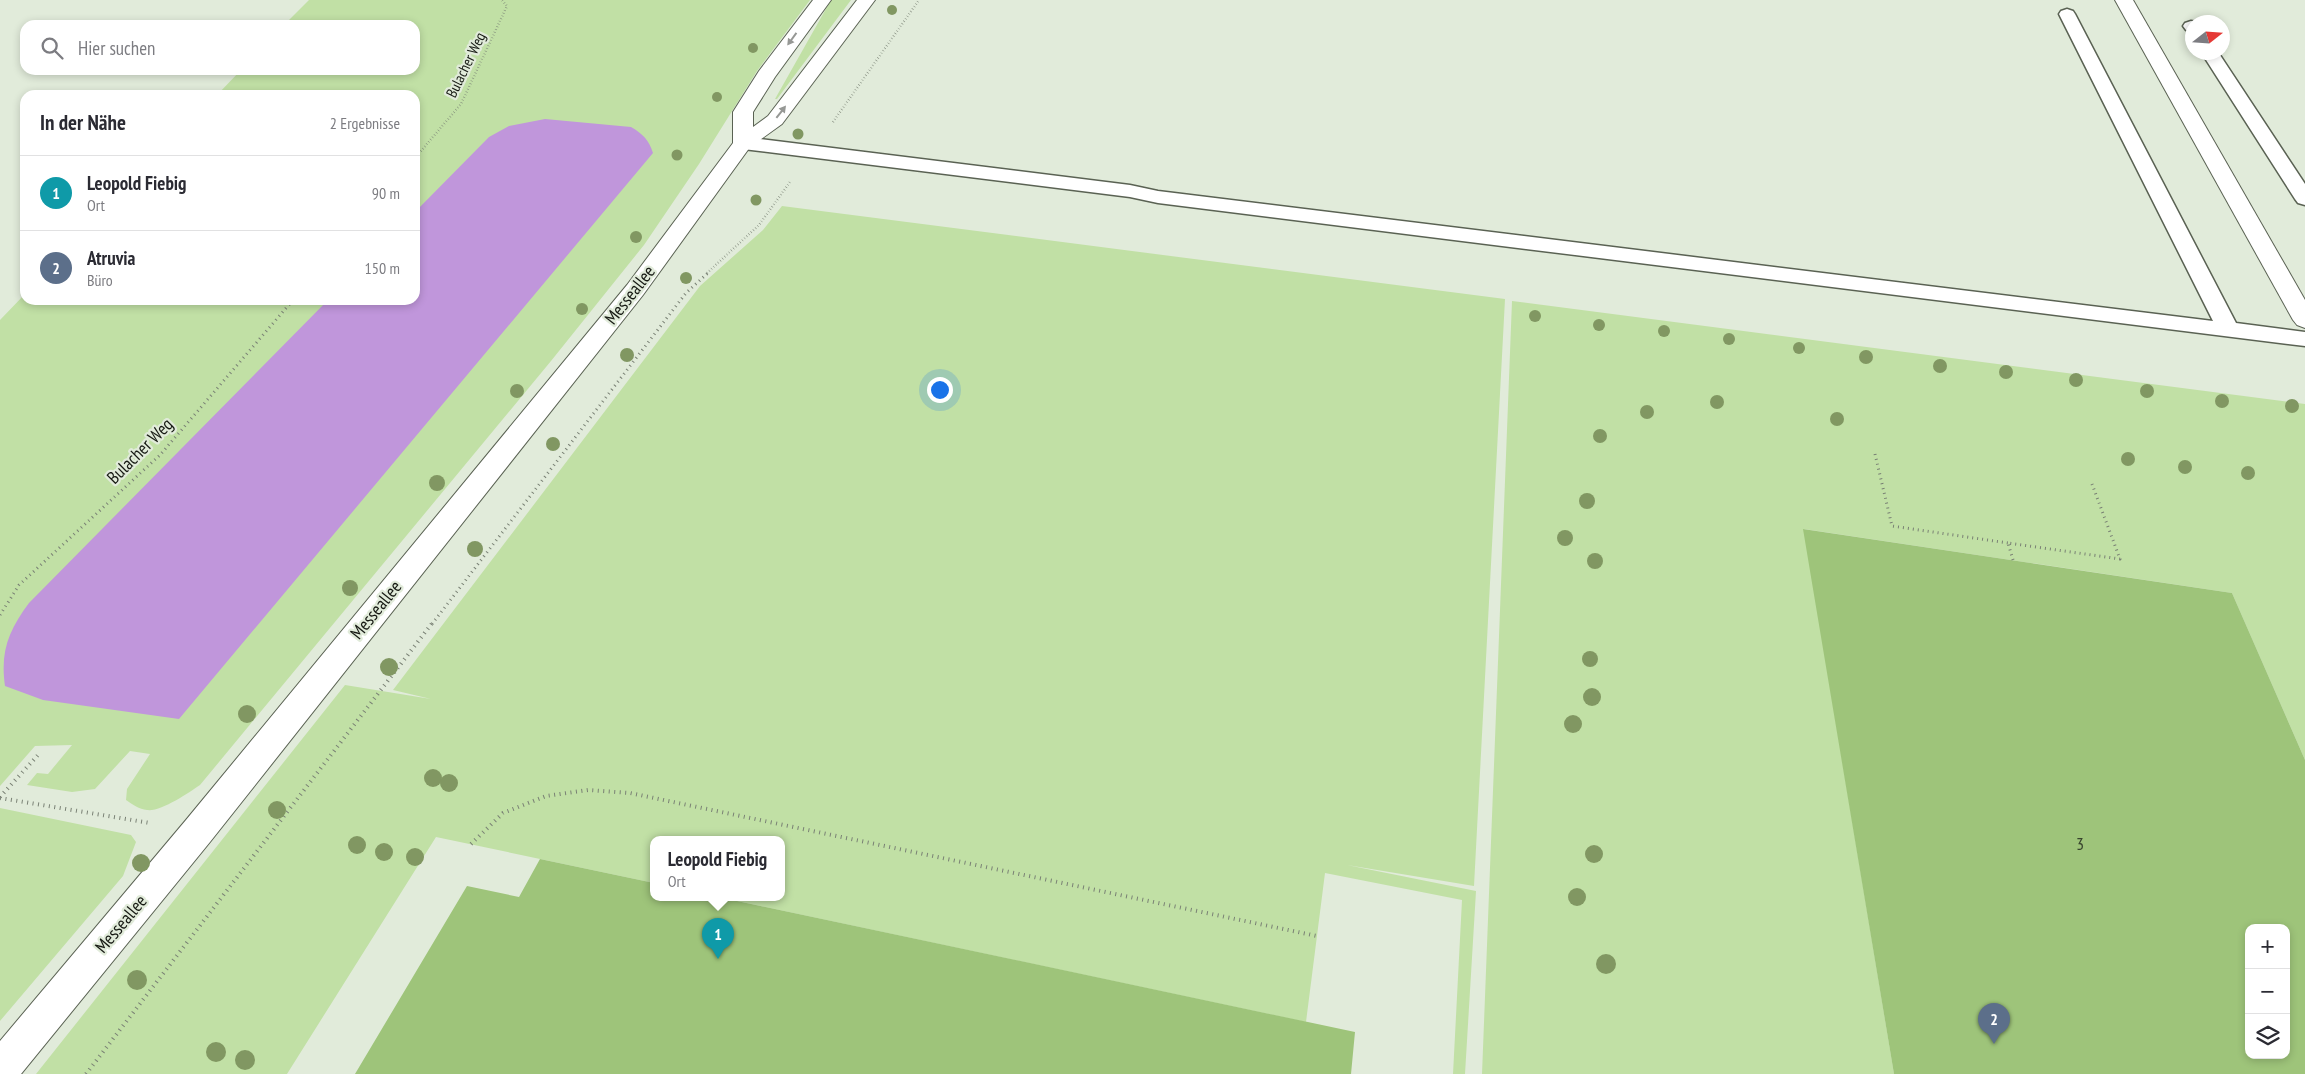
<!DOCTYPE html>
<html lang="de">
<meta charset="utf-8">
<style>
body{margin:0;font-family:"PT Sans Narrow",sans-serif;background:#f7f7f7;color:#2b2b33}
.controls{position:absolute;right:15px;bottom:15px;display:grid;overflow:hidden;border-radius:10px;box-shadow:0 2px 8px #0003}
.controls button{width:45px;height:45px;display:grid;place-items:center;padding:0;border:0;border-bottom:1px solid #e1e1e2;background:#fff;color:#2b2b33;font:25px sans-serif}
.compass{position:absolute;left:2185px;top:15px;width:45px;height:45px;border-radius:50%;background:#fff;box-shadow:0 2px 8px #0003;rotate:73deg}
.you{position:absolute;left:939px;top:389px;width:18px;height:18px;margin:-12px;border:4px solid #fff;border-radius:50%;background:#1a73e8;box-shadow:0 0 0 8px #1a73e833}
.badge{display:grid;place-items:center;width:32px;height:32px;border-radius:50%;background:#1a73e8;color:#fff;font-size:16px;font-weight:700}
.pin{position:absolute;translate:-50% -41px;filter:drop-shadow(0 1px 2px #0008)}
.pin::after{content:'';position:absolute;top:26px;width:18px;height:15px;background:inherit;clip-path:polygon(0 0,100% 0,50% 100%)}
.popup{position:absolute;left:650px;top:836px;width:135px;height:65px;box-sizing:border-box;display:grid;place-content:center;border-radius:10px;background:#fff;filter:drop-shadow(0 1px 4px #0005);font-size:16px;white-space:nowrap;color:#7c7c81}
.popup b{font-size:19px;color:#2b2b33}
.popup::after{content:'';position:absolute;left:50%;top:100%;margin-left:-10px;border:10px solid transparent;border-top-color:#fff}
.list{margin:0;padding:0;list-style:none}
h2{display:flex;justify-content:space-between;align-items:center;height:65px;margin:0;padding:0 20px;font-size:21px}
h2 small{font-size:16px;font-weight:400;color:#7c7c81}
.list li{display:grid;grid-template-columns:32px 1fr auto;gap:15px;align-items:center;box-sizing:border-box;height:75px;padding:0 20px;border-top:1px solid #e1e1e2}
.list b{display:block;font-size:19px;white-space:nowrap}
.list p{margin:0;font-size:16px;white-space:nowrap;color:#7c7c81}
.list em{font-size:16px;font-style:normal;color:#7c7c81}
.icon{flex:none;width:28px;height:28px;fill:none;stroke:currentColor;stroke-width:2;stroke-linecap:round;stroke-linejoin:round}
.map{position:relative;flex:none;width:2305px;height:1074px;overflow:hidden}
.search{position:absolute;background:#fff;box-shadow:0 2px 8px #0003;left:20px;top:20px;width:400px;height:55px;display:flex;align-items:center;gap:12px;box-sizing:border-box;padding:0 18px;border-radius:15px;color:#7c7c81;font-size:19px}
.panel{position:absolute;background:#fff;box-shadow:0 2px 8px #0003;left:20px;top:90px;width:400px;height:215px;border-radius:15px}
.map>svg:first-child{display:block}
.green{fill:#c1e0a5}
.water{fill:#c096db}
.building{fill:#9ec47a;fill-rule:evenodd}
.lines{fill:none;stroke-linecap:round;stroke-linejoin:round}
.lane-casing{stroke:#5a6253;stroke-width:3}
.street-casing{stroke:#5a6253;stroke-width:2}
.secondary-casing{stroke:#5a6253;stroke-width:2}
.path-far2{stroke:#798074;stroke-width:2.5;stroke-dasharray:0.5 2.5;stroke-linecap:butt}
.path-far1{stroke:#798074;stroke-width:3;stroke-dasharray:1 4;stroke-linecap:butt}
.path{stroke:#798074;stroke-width:4;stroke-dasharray:1 4.5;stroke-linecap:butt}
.lane{fill:#fff;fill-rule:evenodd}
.street{fill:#fff;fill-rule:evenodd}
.secondary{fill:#fff;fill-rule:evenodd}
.tree{fill:#819762}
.oneway{fill:#969895}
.labels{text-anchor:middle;stroke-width:4.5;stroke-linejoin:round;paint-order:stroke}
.far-street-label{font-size:15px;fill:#161913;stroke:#e1ebda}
.street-label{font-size:18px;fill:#161913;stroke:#e1ebda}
.near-number-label{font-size:18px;fill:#38442d}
</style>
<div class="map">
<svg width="2305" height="1074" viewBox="0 0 2305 1074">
<rect width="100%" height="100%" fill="#e1ebda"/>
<path class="green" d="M309,0H810L757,71L699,164L644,245L551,361L200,785C188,793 161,812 147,810C139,809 133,805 126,800L127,789L150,754L130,751L95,789L72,792L27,785L37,773L48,774L72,745L35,746L0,786V320L25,294V300H415V95H217L241,70H415V25H284Z
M831,0H851L777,99H775Z
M782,206L1505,299L1474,886L1347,865L1476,891L1465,1074H1453L1462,900L1325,873L1306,1022L723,898H782V840H654V883L436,837L287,1074H36L345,685L431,699L393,690L700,286L763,230Z
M1512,301L2305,404V760L2232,593L1804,529L1894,1074H1482Z
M0,808L131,835L136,842L123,876L0,1021Z"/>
<path class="water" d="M545,119L631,127C643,134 649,140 653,153L179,719L43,700L5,686C0,651 9,630 29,603L328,300H415V212L489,137L509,126Z"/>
<path class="building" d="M1803,529L2232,593L2305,760V1074H1894ZM2249,928H2286V1055H2249Z
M540,859L654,883V898H723L1355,1032L1351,1074H355L467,886L519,897Z"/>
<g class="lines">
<g class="lane-casing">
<path id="lane" d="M2067,9L2073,11L2075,14L2236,323L2305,332V346L1158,203L1130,197L743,149L737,147L734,143L737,139L743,137L1130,185L1158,191L2213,321L2059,14L2061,11Z
M2191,21L2197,22H2192V32L2186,30L2183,26L2185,23Z
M2201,52H2218L2305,184V205L2298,203L2295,199Z"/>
</g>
<g class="street-casing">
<path id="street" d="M2115,0H2133L2305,300V328L2297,325L2293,320Z"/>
</g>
<g class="secondary-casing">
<path id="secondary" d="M813,0H831L775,77L753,112V127L768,116L857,0H875L782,124L750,147L643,295L210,842L21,1074H0V1041L186,820L627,285L733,143V112L759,71Z"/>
</g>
<path class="path-far2" d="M833,122L919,0
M415,158L461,104L507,6L502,0
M707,273L759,225L790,182"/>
<path class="path-far1" d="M1875,454L1892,526L2008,543
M2013,560L2008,543L2120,559L2092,484
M0,615L19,585L160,455L293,300
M432,624L686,293L709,272"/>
<path class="path" d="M0,797L38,755
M0,798L150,823
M471,844L503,813L546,796L588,790L630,793L1317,936
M86,1074L433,622"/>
<use href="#lane" class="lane"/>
<use href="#street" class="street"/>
<use href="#secondary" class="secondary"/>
</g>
<g class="tree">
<circle cx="892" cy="10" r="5"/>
<circle cx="753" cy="48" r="5"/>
<circle cx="717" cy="97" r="5"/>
<circle cx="798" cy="134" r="5.5"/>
<circle cx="677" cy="155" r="5.5"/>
<circle cx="756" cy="200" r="5.5"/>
<circle cx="636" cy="237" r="6"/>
<circle cx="686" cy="278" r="6"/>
<circle cx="582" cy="309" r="6"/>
<circle cx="1535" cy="316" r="6"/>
<circle cx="1599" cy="325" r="6"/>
<circle cx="1664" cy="331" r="6"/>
<circle cx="1729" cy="339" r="6"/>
<circle cx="1799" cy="348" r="6"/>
<circle cx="627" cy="355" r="7"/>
<circle cx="1866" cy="357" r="7"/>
<circle cx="1940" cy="366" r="7"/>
<circle cx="2006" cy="372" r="7"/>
<circle cx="2076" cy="380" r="7"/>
<circle cx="517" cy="391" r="7"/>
<circle cx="2147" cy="391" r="7"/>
<circle cx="2222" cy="401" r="7"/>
<circle cx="1717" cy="402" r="7"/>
<circle cx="2292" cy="406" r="7"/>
<circle cx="1647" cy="412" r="7"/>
<circle cx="1837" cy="419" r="7"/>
<circle cx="1600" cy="436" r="7"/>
<circle cx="553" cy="444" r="7"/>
<circle cx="2128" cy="459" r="7"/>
<circle cx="2185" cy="467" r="7"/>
<circle cx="2248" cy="473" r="7"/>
<circle cx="437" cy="483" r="8"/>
<circle cx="1587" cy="501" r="8"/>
<circle cx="1565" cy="538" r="8"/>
<circle cx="475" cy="549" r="8"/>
<circle cx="1595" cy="561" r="8"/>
<circle cx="350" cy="588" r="8"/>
<circle cx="1590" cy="659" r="8"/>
<circle cx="389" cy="667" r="9"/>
<circle cx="1592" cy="697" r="9"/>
<circle cx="247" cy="714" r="9"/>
<circle cx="1573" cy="724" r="9"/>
<circle cx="433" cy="778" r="9"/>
<circle cx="449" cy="783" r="9"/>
<circle cx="277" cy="810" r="9"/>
<circle cx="357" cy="845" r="9"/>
<circle cx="384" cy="852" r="9"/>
<circle cx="1594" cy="854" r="9"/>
<circle cx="415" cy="857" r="9"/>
<circle cx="141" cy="863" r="9"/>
<circle cx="1577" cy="897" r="9"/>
<circle cx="1606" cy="964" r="10"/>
<circle cx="137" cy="980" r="10"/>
<circle cx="216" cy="1052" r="10"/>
<circle cx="245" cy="1060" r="10"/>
</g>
<defs><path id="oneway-solid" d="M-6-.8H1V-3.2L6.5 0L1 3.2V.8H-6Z" transform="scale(1.25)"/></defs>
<g class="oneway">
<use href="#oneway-solid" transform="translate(792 39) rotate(126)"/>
<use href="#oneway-solid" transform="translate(781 112) rotate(-52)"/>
</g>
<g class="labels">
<g class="far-street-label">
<text transform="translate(466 65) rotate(-64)" y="5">Bulacher Weg</text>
</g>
<g class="street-label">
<text transform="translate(630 295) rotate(-52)" y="6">Messeallee</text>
<text transform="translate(140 451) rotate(-45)" y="6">Bulacher Weg</text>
<text transform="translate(376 610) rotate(-51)" y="6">Messeallee</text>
<text transform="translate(121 924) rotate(-50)" y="6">Messeallee</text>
</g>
<g class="near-number-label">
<text x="2080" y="850">3</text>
</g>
</g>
</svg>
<div class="controls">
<button>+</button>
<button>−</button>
<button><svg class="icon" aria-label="layers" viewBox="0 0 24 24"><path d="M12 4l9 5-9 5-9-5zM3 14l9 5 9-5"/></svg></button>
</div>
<svg class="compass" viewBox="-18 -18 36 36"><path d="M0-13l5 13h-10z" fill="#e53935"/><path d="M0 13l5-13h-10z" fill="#7c7c81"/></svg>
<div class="you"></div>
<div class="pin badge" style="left:718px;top:959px;background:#0f9aa8">1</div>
<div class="popup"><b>Leopold Fiebig</b>Ort</div>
<div class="pin badge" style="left:1994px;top:1044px;background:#5c6f8a">2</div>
<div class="search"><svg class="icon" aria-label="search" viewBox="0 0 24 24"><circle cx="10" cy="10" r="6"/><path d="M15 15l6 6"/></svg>Hier suchen</div>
<section class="panel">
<h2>In der Nähe<small>2 Ergebnisse</small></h2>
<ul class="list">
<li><span class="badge" style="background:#0f9aa8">1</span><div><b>Leopold Fiebig</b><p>Ort</p></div><em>90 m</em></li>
<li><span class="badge" style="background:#5c6f8a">2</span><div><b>Atruvia</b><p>Büro</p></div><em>150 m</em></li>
</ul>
</section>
</div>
